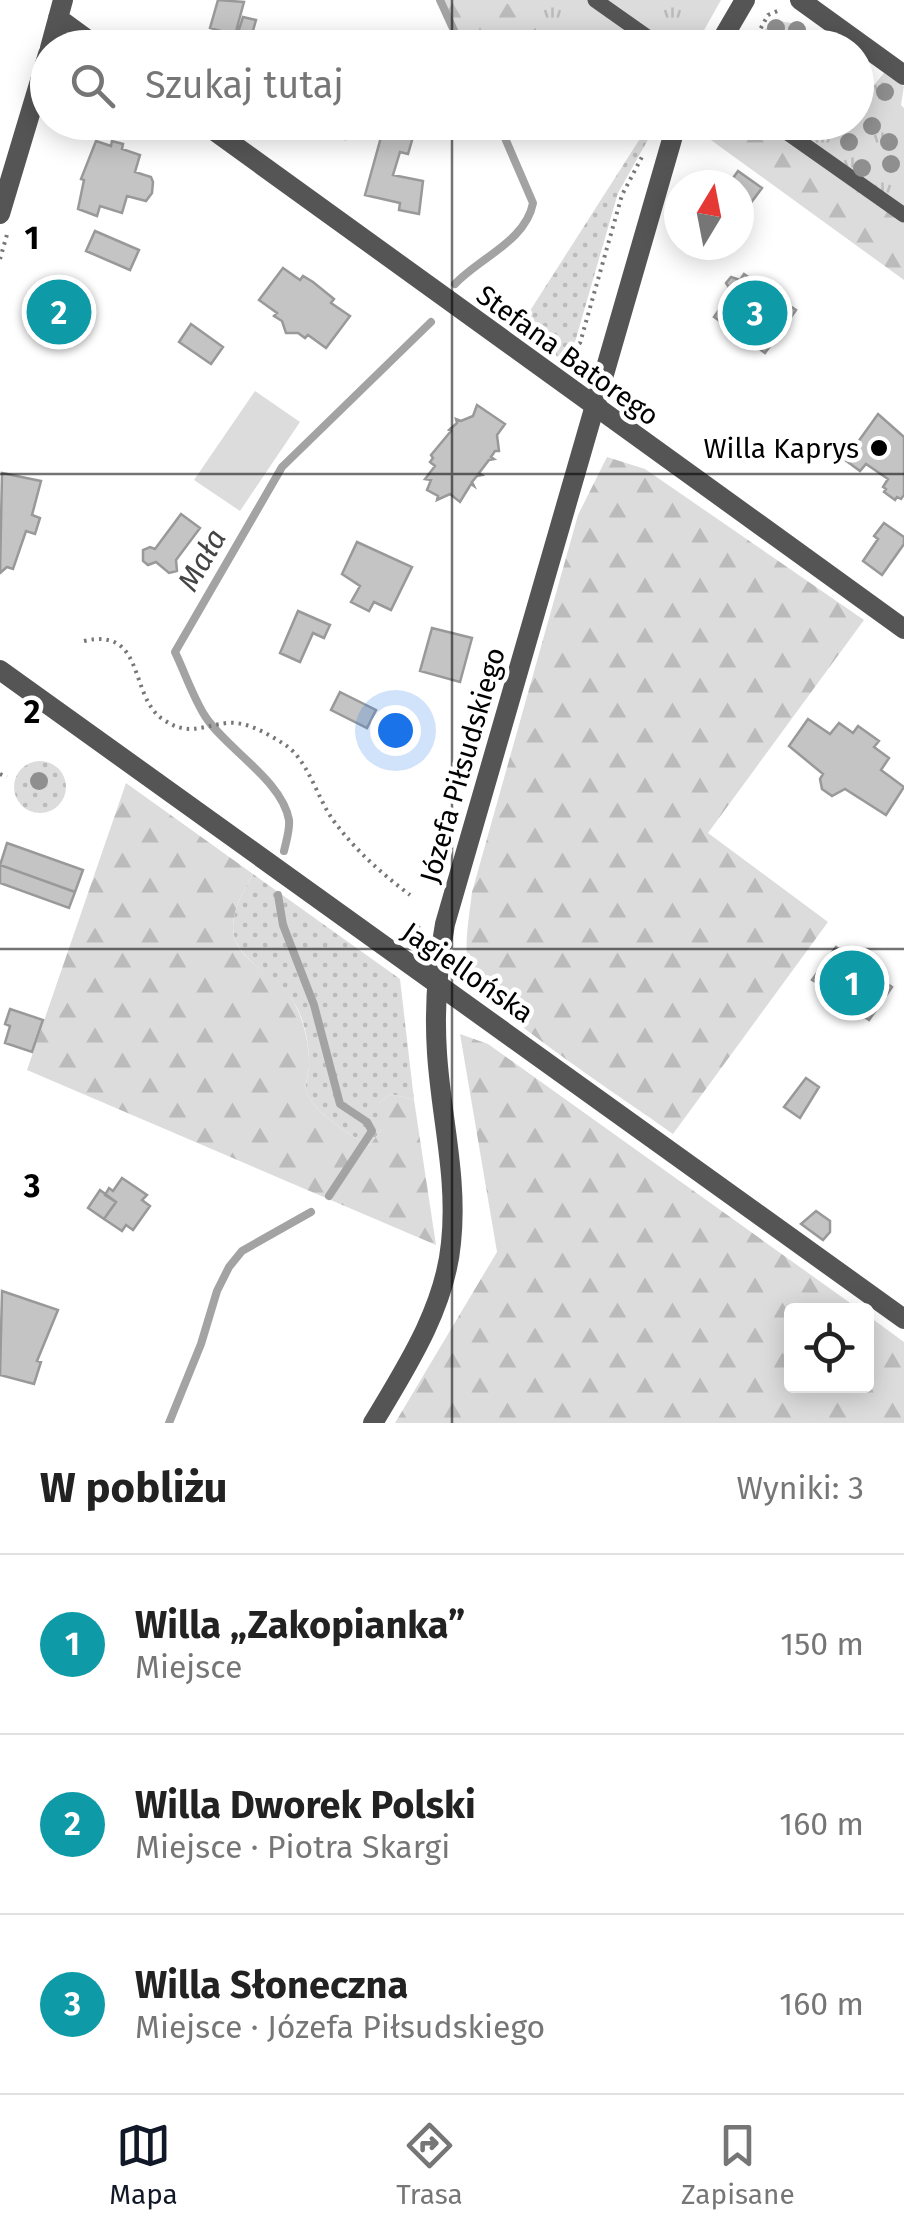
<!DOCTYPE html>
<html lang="pl">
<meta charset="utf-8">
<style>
body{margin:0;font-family:"Fira Sans",sans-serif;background:#f2f2f2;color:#222}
.controls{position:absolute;right:30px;bottom:30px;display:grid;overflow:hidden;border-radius:10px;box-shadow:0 5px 25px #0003}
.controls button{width:90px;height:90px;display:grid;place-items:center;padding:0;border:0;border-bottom:2px solid #e0e0e0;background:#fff;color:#222;font:50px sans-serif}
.compass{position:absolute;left:664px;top:170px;width:90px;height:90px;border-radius:50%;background:#fff;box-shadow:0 5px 25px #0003;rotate:10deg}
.you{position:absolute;left:395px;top:730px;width:35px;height:35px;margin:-25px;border:8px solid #fff;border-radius:50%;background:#1a73e8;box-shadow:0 0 0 15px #1a73e833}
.badge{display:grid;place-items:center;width:65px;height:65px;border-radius:50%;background:#111827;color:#fff;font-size:32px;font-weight:700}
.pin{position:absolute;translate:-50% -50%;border:5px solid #fff;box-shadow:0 2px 10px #0006}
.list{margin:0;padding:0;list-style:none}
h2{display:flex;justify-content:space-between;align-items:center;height:130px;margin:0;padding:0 40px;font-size:42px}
h2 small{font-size:32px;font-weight:400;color:#767676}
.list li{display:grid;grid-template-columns:65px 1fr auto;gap:30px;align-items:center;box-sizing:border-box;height:180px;padding:0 40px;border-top:2px solid #e0e0e0}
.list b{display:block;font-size:38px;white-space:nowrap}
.list p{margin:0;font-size:32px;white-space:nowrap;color:#767676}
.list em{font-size:32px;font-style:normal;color:#767676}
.icon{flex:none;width:55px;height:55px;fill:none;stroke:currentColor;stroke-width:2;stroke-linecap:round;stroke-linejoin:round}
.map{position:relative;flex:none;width:904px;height:1423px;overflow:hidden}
.search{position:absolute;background:#fff;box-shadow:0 5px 25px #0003;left:30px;right:30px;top:30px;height:110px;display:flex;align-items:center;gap:25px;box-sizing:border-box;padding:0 35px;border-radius:55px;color:#767676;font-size:38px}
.sheet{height:670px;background:#fff}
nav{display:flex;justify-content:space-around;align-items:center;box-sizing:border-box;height:140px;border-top:2px solid #e0e0e0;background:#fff;font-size:28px;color:#767676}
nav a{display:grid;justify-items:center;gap:5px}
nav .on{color:#111827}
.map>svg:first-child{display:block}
.grass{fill:url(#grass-dots)}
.forest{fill:url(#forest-firs)}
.park{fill:url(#park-tufts)}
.pitch{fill:#dcdcdc}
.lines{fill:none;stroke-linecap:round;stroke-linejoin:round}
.stream{stroke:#a3a3a3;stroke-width:8}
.building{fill:#c4c4c4;stroke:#999;stroke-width:2.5}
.path{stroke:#777;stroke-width:4;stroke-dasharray:2.5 5;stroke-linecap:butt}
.pedestrian{stroke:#555;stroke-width:15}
.minor{stroke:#555;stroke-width:20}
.tertiary{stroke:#555;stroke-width:20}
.tree{fill:#8f8f8f}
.grid{fill:none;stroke:#000;stroke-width:2.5;stroke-opacity:0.55}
.poi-dot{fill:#000;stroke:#fff;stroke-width:4}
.labels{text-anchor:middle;stroke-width:9;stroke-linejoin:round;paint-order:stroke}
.street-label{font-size:28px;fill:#000;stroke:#fff}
.poi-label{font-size:28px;fill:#000;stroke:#fff;text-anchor:end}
.water-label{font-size:30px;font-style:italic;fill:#444;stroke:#fff}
.grid-label{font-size:32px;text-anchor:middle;font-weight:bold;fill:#000;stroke:#fff;stroke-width:9;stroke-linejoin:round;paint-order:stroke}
</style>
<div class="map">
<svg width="904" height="1423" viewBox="0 0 904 1423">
<defs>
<pattern id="grass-dots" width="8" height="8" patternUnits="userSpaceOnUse" patternTransform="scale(2.5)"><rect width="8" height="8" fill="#dcdcdc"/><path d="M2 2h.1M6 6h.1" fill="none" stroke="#bbb" stroke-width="1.8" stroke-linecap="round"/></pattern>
<pattern id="forest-firs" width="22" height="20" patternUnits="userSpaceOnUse" patternTransform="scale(2.5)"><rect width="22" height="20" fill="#dcdcdc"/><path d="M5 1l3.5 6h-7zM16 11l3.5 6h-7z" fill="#bbb"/></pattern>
<pattern id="park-tufts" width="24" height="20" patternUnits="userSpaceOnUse" patternTransform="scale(2.5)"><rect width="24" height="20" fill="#dcdcdc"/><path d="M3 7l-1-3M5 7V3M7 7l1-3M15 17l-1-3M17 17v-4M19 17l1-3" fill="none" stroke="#bbb"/></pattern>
</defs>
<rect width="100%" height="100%" fill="#fff"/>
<path class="grass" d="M650,123V136L618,193L575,342L558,357L519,328Z
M14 787a26 26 0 1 1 52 0a26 26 0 1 1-52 0Z
M253,874L400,979L414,1100L391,1094L379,1103L382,1129L370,1145C353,1138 311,1111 306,1091C305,1085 308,1075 309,1068C310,1047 305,1019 293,1001C279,980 242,961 235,939C228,916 242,894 253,874Z"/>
<path class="forest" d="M443,0H663L674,48L580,47L565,37L559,47H456Z
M697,123H762L904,222V280L693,127Z
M607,457L645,469L864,620L708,833L828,922L673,1134C639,1109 481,1006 471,977C462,950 469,920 472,892L578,515Z
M126,783L253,874C242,894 228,916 235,939C242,963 279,977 293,1001C304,1020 310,1046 309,1068C308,1074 305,1085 306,1091C311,1111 353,1138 370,1145L382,1129L378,1120L379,1103L391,1094L414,1100L436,1245L27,1070Z
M460,1034L488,1044L860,1310H792V1386H866L867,1315L904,1342V1423H395L497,1252Z"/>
<path class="park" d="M501,0H721L694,48L580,47Z
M777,21L792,23L816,38L814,41L822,47H754L765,29Z
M857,72L874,85L884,73L904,86L901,105L904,108V208L781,123L856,122Z"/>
<path class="pitch" d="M255,391L300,422L240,511L194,480Z"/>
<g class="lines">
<path class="stream" d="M440,0L462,48
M455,284C479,258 526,241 533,203L498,122
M284,851C286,842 290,830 289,820C282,780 226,749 205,716C193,697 185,673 175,652L282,467L431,322
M278,895L283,925L314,1005L340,1104L367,1122L372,1131L329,1196
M169,1423L201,1344L217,1291L229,1267L242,1251L311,1212"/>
</g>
<path class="building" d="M218,0L244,2L235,35L210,28Z
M243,17L256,20L248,48L234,45Z
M310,122H350L345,139L308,129Z
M383,130L413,137L408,154L400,152L393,175L423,181L419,214L399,210L400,203L365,195Z
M96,141L111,146L112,141L123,144L122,149L140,155L135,172L151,177L153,182L152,193L146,201L127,196L122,213L100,206L97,216L78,209L84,180L81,179Z
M738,171L762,188L747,208L739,203V185H728Z
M95,231L139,250L130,270L86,251Z
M283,268L300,280L303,276L313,282L334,299L331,303L350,316L326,348L308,335L305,338L298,333H286L282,321L274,316L277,313L259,300Z
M744,274L796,310L765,353L714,317L732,292L726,283L731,277L740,280Z
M46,283L85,293L72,342L34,332Z
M191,324L223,347L211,364L179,342Z
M477,405L505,424L497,435L499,451H495L491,457L494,459L489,460L479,473L482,475L477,476L472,482L474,486L471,484L460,502L450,494L437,500L438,496L427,490L431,480L425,479L435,466L430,462L433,458L431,455L451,431L449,430L457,423L456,419L461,421L473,416Z
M878,414L904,437V495L901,499L897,497L895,500L884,492L886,489L883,487L888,479L866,464L860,471L845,460Z
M2,473L41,481L32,515L40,518L35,534L26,531L13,569L7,567L0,573Z
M181,514L200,528L176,560L177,571L169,573L156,562L148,565L143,561V550L150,547L155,549Z
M884,523L904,537V544L882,575L863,561L878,539L874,536Z
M357,542L412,567L391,610L374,602L369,611L351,602L360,586L342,574Z
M298,611L330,625L324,638L313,633L300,662L280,653Z
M432,628L472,638L460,682L420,671Z
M340,692L376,710L367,728L331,710Z
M808,719L830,734L839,723L853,733L858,726L879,741L874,747L889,758L881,770L904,787L886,815L845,789L832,796L822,789L820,779L823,774L789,746Z
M7,843L83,870L75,892L0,865Z
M0,865L75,892L69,908L0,883Z
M836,947L892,987L869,1020L849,1006V1002L812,980Z
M10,1009L43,1020L32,1052L5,1043L10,1026L5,1024Z
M806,1078L819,1087L800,1118L784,1107Z
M122,1178L147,1195L142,1200L150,1206L133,1230L126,1225L122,1231L104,1219L116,1202L105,1195L109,1188L113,1191Z
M100,1190L116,1202L104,1219L88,1208Z
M816,1211L830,1221V1232L823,1240L801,1224Z
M2,1291L58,1310L37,1361L41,1362L34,1384L0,1375Z"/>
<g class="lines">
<path class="path" d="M750,48L768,15L780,10
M0,259L8,231
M561,357L580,343L622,195L644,153
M84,641C145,627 129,693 161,718C187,737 201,726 227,723C247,721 268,734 284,744C308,759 317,798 333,820C355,850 381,873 410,895
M0,774L7,777
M404,933L423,924"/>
<path class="pedestrian" d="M595,0L663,48
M772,122L904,215"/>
<path class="minor" d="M800,0L904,75
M58,18L99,48
M50,48L63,0
M202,122L904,629
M0,214L48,54
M0,670L904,1319"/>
<path class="tertiary" d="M717,48L745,0
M373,1423C406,1368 445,1308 451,1243C458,1178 441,1117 437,1053C434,1008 437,968 445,924L677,122"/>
</g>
<g class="tree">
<circle cx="776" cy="28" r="9"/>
<circle cx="797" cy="30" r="9"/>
<circle cx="885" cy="92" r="9"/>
<circle cx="872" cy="126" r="9"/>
<circle cx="849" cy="142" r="9"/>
<circle cx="889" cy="142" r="9"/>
<circle cx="891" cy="164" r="9"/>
<circle cx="862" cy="168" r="9"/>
<circle cx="39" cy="781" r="9"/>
</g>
<path class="grid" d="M452,0V48M452,122V1423M0,474H904M0,949H904"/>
<circle class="poi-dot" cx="879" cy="448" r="10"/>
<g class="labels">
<g class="street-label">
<text transform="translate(568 355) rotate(36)" y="10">Stefana Batorego</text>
<text transform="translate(462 765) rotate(-74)" y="10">Józefa Piłsudskiego</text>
<text transform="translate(468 972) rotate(35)" y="10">Jagiellońska</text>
</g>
<g class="poi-label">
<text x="859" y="458">Willa Kaprys</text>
</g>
<g class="water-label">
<text transform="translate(202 560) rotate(-60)" y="10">Mała</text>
</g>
</g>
<g class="grid-label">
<text x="32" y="249">1</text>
<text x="32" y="723">2</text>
<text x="32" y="1197">3</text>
</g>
</svg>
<div class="controls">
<button><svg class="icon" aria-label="locate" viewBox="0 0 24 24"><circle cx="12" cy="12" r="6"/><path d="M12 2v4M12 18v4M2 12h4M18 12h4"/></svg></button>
</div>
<svg class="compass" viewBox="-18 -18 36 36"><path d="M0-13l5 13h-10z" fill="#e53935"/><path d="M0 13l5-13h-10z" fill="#767676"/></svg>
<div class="you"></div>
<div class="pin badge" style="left:852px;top:983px;background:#0f9aa8">1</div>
<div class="pin badge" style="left:59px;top:312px;background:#0f9aa8">2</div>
<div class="pin badge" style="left:755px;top:313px;background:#0f9aa8">3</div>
<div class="search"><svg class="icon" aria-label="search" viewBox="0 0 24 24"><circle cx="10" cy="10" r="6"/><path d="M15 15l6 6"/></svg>Szukaj tutaj</div>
</div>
<section class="sheet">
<h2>W pobliżu<small>Wyniki: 3</small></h2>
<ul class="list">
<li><span class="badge" style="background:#0f9aa8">1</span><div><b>Willa „Zakopianka”</b><p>Miejsce</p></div><em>150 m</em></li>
<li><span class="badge" style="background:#0f9aa8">2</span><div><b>Willa Dworek Polski</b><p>Miejsce · Piotra Skargi</p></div><em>160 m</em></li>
<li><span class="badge" style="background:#0f9aa8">3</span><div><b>Willa Słoneczna</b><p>Miejsce · Józefa Piłsudskiego</p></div><em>160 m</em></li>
</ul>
</section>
<nav>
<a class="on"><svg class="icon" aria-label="map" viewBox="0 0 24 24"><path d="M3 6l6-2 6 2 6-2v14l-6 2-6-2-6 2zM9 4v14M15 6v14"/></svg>Mapa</a>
<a><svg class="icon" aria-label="directions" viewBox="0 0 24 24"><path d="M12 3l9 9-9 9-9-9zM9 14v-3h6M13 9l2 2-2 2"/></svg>Trasa</a>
<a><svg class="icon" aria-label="saved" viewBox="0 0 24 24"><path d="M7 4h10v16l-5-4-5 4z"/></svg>Zapisane</a>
</nav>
